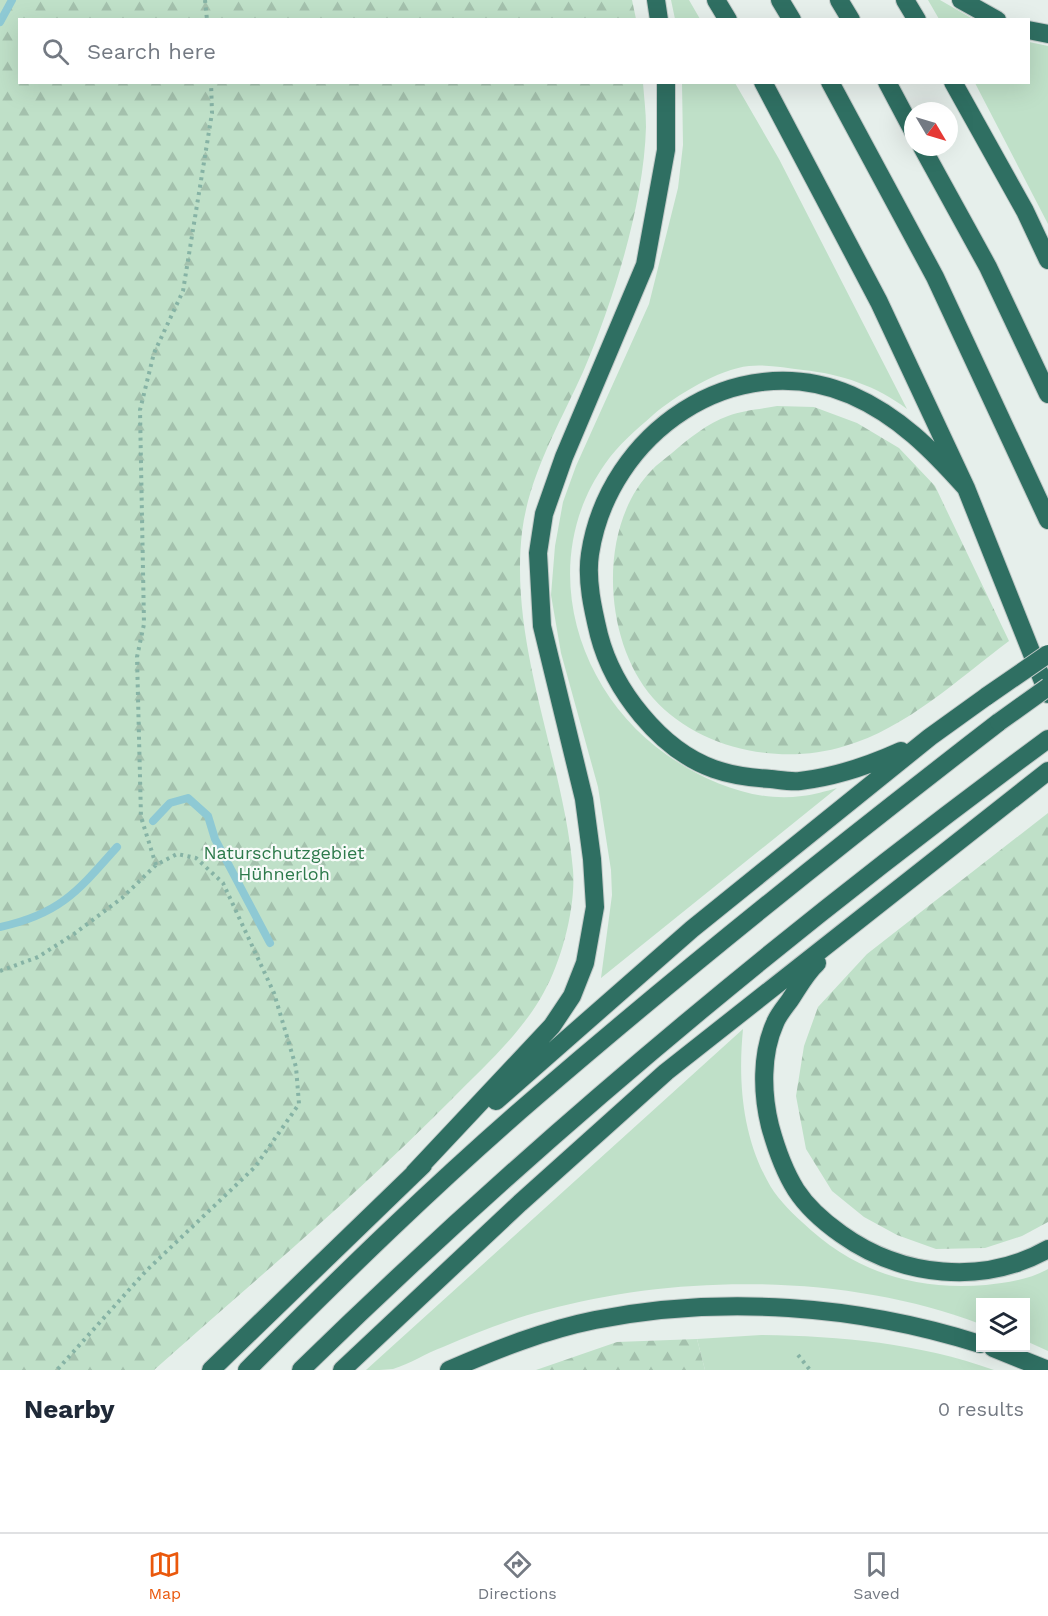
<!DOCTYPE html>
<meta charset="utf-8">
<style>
body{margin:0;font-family:"Work Sans",sans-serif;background:#f2f2f3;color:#1f2937}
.controls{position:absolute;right:18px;bottom:18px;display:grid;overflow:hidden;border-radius:0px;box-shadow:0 6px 24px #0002}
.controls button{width:54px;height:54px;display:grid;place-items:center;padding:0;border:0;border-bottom:2px solid #e0e1e3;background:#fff;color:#1f2937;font:30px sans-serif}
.compass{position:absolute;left:904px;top:102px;width:54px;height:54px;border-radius:50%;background:#fff;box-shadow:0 6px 24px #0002;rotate:128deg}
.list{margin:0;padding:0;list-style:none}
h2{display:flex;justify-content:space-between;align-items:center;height:78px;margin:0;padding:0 24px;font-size:26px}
h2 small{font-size:20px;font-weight:400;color:#747a83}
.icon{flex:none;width:33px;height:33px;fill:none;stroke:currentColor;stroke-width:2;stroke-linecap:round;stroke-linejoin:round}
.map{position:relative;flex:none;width:1048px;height:1370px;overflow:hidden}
.search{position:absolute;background:#fff;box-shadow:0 6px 24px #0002;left:18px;right:18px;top:18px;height:66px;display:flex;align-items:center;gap:15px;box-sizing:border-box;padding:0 21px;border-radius:0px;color:#747a83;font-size:22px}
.sheet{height:162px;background:#fff}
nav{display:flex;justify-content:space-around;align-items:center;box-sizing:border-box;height:84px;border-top:2px solid #e0e1e3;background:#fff;font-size:16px;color:#747a83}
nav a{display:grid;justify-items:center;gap:3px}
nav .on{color:#ea580c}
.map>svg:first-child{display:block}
.green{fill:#bfe0c8}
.forest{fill:url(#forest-firs)}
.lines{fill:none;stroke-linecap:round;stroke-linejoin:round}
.stream{stroke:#8ec9d4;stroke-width:8}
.highway-casing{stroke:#c2cac8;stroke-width:20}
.path{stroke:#86b3a5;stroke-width:4;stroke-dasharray:3 4.5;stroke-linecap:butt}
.highway{stroke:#2f6f62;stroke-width:18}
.highway-bridge-casing{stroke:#c2cac8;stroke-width:20;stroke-linecap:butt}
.highway-bridge{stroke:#2f6f62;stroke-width:18}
.labels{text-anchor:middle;stroke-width:4.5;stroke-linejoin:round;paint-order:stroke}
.park-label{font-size:18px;fill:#2d7a4b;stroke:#f7fbf9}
</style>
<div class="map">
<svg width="1048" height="1370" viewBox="0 0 1048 1370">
<defs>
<pattern id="forest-firs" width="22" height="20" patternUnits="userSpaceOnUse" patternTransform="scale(1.5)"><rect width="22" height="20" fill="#bfe0c8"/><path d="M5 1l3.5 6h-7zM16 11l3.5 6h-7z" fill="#a4c1ad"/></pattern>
</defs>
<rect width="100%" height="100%" fill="#e6efeb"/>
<path class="green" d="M671,0H689L700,19H675Z
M928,0H940L973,19H939Z
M1029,42L1048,46V224L975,83L1028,82Z
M682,83H735L779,159L907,409C877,386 841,374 803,370C786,368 766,364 749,366C719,369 675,396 653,415C636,430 618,445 605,464C537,560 574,690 667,755C704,781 755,803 802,796C814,795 826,791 837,788L601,978L612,895L611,870L598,787L561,653L551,595L555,546L563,502L576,466L649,304L678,188L683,145Z
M743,1029C738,1080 742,1134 767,1180C775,1196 789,1210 802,1222C854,1272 915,1291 986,1285C1006,1283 1031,1279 1048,1269V1351L1026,1341V1302H980V1324C849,1274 681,1273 546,1310C511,1319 476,1333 443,1347C426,1353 410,1364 393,1369C385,1370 374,1370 366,1370Z
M761,1335C841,1336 918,1343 994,1370H705L697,1339Z"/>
<path class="forest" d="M0,0H632L636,19L20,20V82L643,83C644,97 646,112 646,127C644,204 613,302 583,372C560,423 529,475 522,532C509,647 563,757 573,870C576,906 562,960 544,992C522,1033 484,1066 452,1099C358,1194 254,1281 154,1370H0Z
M777,406L814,407L857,423L899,448L935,486L1009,641C958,679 907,728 845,746C781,766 699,750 653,698C603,641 597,527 651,471C657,464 665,459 672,453C688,439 708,423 728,416C743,410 762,409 777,406Z
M1048,813V1222L1022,1236L985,1248L936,1249L897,1235L864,1217L832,1191L806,1149L796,1096L804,1046L818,1007L867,954Z
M697,1339L705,1370H536L617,1342Z"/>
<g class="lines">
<path class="stream" d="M0,22L12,0
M153,821L170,803L188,798L208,816L215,839L270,943
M0,927C60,914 78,891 117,847"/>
<g class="highway-casing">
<path id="highway" d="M656,0L659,20
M716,0L728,20
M780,0L792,20
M839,0L851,20
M905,0L917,20
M961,0L997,20
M1028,30L1048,34
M763,82L879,302L966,488L1048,694
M830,82L935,277L1048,520
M887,82L913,131
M953,82L1025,211L1048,260
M922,147L988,267L1048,394
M901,751C870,765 834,777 800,781C791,782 780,780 771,779C753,778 731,775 714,769C660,750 613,689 599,635C593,610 586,580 590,554C608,434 734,345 851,395C899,416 932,450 966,488
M817,963C806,973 798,988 790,1000C785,1007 778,1015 775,1023C761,1054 762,1094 770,1126C776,1148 784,1171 796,1190C807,1207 824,1222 841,1234C901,1277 983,1286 1048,1249
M496,1101L692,929L930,737L987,696
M414,1173L552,1026L572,996L585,963L595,907L592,859L584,799L542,626L538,553L544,514L564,457L645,265L666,150V82
M993,1348L1048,1370
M211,1370L423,1165
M247,1370C341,1276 437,1182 537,1096C688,966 842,843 999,722
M301,1370C534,1142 785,933 1048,739
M342,1370L520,1203L666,1072L1048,771
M449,1370C495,1350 545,1330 595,1320C722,1295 857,1305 980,1344"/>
</g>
<path class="path" d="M205,0L207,20
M156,865L141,817L137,657L144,624L140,410L154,353L183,291L212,113L211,82
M0,971L38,957L74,934L122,898L156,865L177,854L196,858L223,883L274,993L296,1067L299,1104L255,1167L146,1271L57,1370
M798,1355L810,1370"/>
<use href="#highway" class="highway"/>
<g class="highway-bridge-casing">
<path id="highway-bridge" d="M987,696L1048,654
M999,722L1048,687"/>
</g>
<use href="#highway-bridge" class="highway-bridge"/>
</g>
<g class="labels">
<g class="park-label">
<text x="284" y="859">Naturschutzgebiet<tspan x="284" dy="21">Hühnerloh</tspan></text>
</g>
</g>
</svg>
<div class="controls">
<button><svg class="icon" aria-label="layers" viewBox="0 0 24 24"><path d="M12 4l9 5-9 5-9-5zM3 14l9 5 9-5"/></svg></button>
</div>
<svg class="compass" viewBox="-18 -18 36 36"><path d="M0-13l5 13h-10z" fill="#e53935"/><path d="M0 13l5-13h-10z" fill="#747a83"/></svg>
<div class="search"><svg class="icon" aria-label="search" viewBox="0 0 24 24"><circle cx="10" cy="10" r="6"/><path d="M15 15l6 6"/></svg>Search here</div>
</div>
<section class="sheet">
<h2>Nearby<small>0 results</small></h2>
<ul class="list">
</ul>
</section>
<nav>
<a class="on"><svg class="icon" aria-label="map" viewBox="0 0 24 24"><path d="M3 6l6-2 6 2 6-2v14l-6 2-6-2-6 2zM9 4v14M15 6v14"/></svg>Map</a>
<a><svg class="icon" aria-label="directions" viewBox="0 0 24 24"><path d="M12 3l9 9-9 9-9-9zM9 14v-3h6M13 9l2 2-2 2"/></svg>Directions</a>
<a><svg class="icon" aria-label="saved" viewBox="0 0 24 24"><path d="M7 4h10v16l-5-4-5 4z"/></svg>Saved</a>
</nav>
